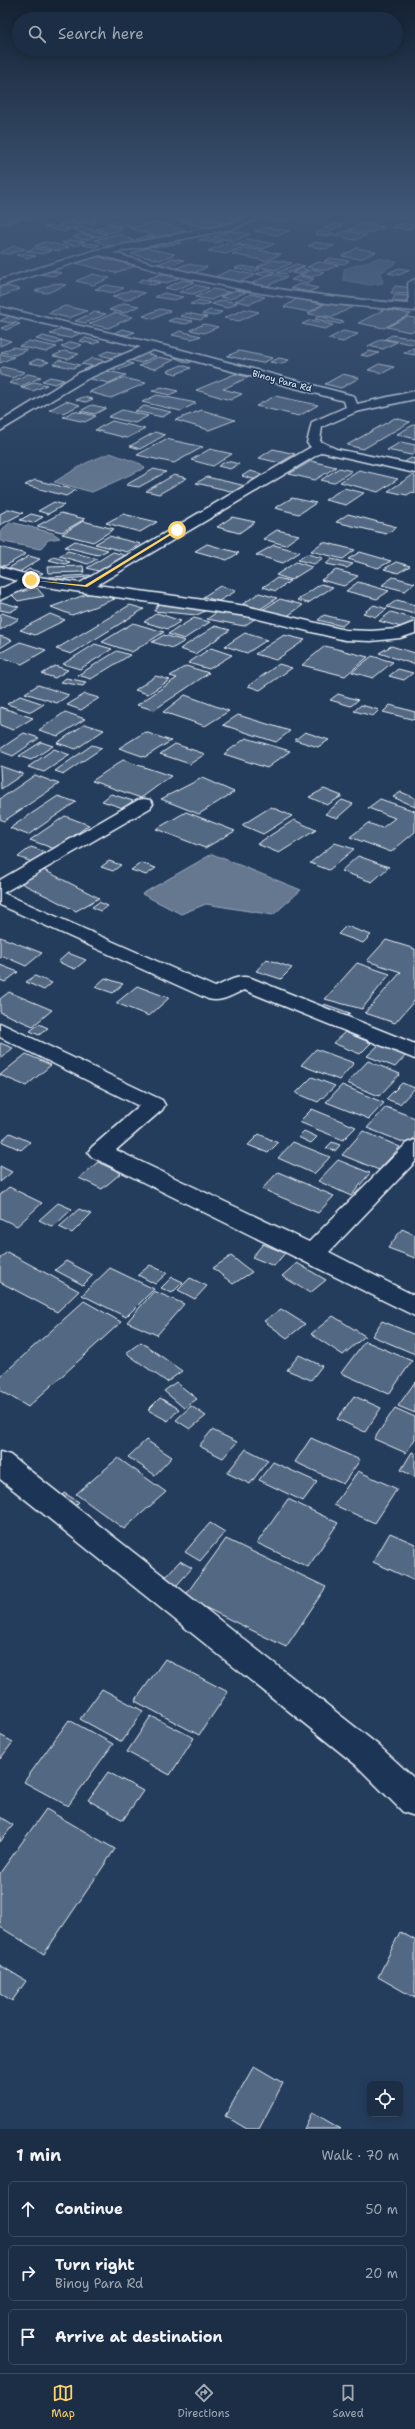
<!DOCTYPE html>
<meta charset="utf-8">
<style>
body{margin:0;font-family:"Shantell Sans",sans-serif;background:#25364d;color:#f1f3f6}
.controls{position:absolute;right:12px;bottom:12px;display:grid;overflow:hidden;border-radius:6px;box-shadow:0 2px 10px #0003}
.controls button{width:36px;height:36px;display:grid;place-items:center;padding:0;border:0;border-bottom:1px solid #3a4a5f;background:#1c2e46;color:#f1f3f6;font:20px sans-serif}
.stop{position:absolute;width:12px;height:12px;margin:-9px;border:3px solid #ffd166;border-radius:50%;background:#fff}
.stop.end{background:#ffd166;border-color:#fff;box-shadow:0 1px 4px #0008}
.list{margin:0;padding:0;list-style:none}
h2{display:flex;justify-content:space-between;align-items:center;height:52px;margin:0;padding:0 16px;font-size:17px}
h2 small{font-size:13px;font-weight:400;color:#a0a8b3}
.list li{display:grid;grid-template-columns:26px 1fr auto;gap:12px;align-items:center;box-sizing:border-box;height:56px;margin:0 8px 8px;padding:0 8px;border:1px solid #3a4a5f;border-radius:6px}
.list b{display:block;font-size:15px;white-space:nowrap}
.list p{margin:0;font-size:13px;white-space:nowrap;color:#a0a8b3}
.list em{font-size:13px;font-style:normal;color:#a0a8b3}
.icon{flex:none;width:22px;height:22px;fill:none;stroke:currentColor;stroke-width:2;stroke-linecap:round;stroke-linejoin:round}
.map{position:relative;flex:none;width:415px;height:2129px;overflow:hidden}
.search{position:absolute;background:#1c2e46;box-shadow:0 2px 10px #0003;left:12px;right:12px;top:12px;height:44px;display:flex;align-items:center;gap:10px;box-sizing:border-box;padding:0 14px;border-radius:22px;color:#a0a8b3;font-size:15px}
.sheet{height:244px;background:#1c2e46}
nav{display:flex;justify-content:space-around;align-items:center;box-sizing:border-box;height:56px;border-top:1px solid #3a4a5f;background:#1c2e46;font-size:11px;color:#a0a8b3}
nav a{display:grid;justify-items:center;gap:2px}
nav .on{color:#ffd166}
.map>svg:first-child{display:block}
.water{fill:#657890;stroke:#99a8ba}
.building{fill:#536782;stroke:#e8f1f8}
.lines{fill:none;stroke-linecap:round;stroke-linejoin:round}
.minor-casing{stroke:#e8f1f8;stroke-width:3}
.minor{fill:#1d3557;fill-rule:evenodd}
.route{fill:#ffd166}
.labels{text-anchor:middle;stroke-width:3;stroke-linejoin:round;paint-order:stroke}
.far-street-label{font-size:9px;fill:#e8f1f8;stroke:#1d3557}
</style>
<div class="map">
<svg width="415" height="2129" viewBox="0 0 415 2129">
<rect width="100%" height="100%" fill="#253d5d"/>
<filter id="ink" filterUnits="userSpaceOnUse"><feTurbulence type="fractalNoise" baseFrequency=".025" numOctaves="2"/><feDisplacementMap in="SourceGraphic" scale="8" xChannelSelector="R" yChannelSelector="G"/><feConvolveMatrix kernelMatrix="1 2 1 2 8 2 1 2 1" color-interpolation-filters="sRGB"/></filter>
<g filter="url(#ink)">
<path class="water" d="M379,258L397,262L380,273L383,283L370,285L343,280L344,269Z
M110,453L141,464L145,468L92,492L54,482L86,463Z
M11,522L53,533L60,538L48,540L40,549L4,542L0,540V531Z
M212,854L301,890L273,915L206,904L181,914L142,894Z"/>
<path class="building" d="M16,215H40L31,219L14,216Z
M99,215H119L105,220L91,218Z
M160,215H161L169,217L161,219L152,217Z
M220,215L237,219L227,223L198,216Z
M222,215H249L237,219Z
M273,215H298L282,222L264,219Z
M384,215H415V216L408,219Z
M3,216L20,219L6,224L0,223V217Z
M190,216L223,224L208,228L176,220Z
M76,218L97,222L90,224L69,220Z
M114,221L133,226L126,228L107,223Z
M70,222L83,225L71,229L58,225Z
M159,222L186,231L158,237L130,228Z
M363,223L384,227L370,233L348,230Z
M402,223L415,225V226L407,230L392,227Z
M335,224L343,225L332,230L324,228Z
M51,225L69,230L64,232L45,227Z
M107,225L123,229L111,233L96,229Z
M82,227L107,234L98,237L73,230Z
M266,227L289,231L278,235L255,231Z
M230,231L250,234L234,241L213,237Z
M321,231L334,234L329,236L315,234Z
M345,231L367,235L355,240L334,236Z
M82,234L95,237L85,240L73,237Z
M118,234L137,242L112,247L94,240Z
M149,236L158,238L145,242L136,239Z
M206,238L222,241L216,243L199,240Z
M248,239L274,244L263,249L236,244Z
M72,240L85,242L75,246L62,243Z
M175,240L182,243L155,247L149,245Z
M45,242L69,247L59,251L35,246Z
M316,242L334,246L325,249L308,246Z
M89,243L100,245L94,247L82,245Z
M227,243L245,246L226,254L208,251Z
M13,246L25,249L9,254L0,253Z
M35,248L51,251L42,254L26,251Z
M146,248L175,254L160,260L131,254Z
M246,248L281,254L266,261L232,254Z
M357,248L376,252L360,259L342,256Z
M23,253L36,256L29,258L16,255Z
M95,256L135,266L115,273L75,263Z
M173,258L184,260L168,267L156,265Z
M330,258L349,261L343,264L324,261Z
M273,260L292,263L276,270L257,267Z
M318,262L338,265L327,270L307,267Z
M187,264L207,267L194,273L174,269Z
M296,264L305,266L286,274L277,273Z
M241,266L260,269L254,272L235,268Z
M302,268L308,270L298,274L292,273Z
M399,268L410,270L399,275L388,273Z
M312,269L324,272L312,277L300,275Z
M48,270L61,273L53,276L39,274Z
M230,270L255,275L239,282L215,277Z
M266,270L275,272L266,276L256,274Z
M93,274L110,278L93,285L76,281Z
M160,274L179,278L167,283L148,279Z
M271,274L287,277L264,287L248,285Z
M299,276L314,279L307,283L291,280Z
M143,279L160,283L153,285L137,282Z
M183,280L194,282L175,290L165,288Z
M55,283L66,285L47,293L35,291Z
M300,284L318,288L309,292L291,288Z
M2,285L20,289L0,297V286Z
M106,285L124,288L113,293L95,289Z
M195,285L209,288L193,294L179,292Z
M395,286L412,288L409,294L391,293Z
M213,289L229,292L211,300L195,297Z
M130,290L145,293L127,300L112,297Z
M236,290L246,292L230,299L220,297Z
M164,293L183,297L175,300L155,297Z
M251,294L265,297L250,304L235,301Z
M395,295L408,296L406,302H392Z
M297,299L323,304L309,312L284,307Z
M199,300L211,303L203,306L190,304Z
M222,300L237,303L227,308L212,304Z
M125,303L139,306L124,313L109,310Z
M326,303L352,307L333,317L308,314Z
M65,306L87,311L69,318L48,313Z
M160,309L170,311L153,319L143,316Z
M245,309L259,312L239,321L224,318Z
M385,309L411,314L384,328L358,323Z
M210,310L222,312L214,316L202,314Z
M95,312L106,314L85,323L75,321Z
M114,313L133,317L108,328L89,324Z
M187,313L207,317L200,320L180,316Z
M10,316L22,319L12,323L0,321Z
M319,316L344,322L340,324L315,319Z
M407,317L415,318V330L410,332L387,327Z
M175,318L193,321L186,324L168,321Z
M311,320L333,325L325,329L302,324Z
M15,323L20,324L6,330L1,328Z
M204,324L218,327L204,333L190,330Z
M62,329L81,333L69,338L50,334Z
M122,329L135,332L127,335L114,333Z
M180,331L201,336L192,339L172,335Z
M343,331L358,334L343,342L328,339Z
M392,335L415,339V342L412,344L385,339Z
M43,336L63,341L56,344L36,339Z
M0,338L11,341L0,346Z
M85,338L100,341L94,344L79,341Z
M382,339L397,342L383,349L368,346Z
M29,341L57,347L46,352L19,346Z
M71,342L82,345L72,349L61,347Z
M13,347L27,350L15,355L1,352Z
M413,348L415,349V355L404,353Z
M64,351L79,354L68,359L53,356Z
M108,351L127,355L118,359L99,355Z
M239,351L273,358L262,363L227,356Z
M369,351L379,353L370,357L361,355Z
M141,352L156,356L141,363L127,359Z
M0,355L1,354L14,357L0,363Z
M181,355L196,360L188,363L173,357Z
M158,357L174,360L155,369L139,366Z
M93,358L110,362L98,367L81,364Z
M279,358L289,360L281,364L270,362Z
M37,359L49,362L41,365L29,363Z
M60,360L80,365L73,368L53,364Z
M122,361L133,364L119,370L108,368Z
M379,364L394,367L383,373L368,370Z
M182,365L191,368L176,374L167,371Z
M3,367L25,372L12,378L0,375V369Z
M102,370L126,375L109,383L86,378Z
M28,374L41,377L22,386L9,383Z
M235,374L249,377L223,389L242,394L230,400L196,390Z
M343,374L359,378L341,388L325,384Z
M50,377L64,380L55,384L42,381Z
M123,378L146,383L111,398L89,392Z
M35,382L47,385L33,391L21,388Z
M161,387L178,391L169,395L152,391Z
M157,395L196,403L181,411L142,402Z
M275,396L318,405L299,416L256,406Z
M83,397L93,399L86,402L76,400Z
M66,401L80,405L63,413L49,410Z
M92,405L106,408L95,414L80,411Z
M144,406L171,412L162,417L135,411Z
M122,410L148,416L135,423L108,417Z
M202,410L235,420L209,430L175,420Z
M74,411L96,416L85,422L63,417Z
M395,418L410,422L363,449L347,445Z
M112,421L145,429L127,438L95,430Z
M415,424V439L397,434Z
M155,432L165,435L140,449L130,446Z
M166,439L203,447L174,463L137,455Z
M401,442L415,445V453L411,455L387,450Z
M210,449L232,454L213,466L191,460Z
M273,449L295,454L280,463L259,458Z
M411,458L415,459L413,465L403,463Z
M227,461L239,464L230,469L218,466Z
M311,461L336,467L315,480L289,474Z
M339,468L352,471L333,483L321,480Z
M154,469L166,472L139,487L126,485Z
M359,470L398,479L378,492L340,482Z
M250,471L265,475L257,480L242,476Z
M174,475L187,478L159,494L146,491Z
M413,475L415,476V493L412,492L407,495L388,491Z
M207,477L246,486L235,492L196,483Z
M35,480L76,490L66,496L25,485Z
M344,488L364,493L346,505L325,500Z
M292,498L316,503L299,514L275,508Z
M54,502L64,505L48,514L38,511Z
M9,509L23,513L0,525V514Z
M61,513L85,519L62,532L37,526Z
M31,514L43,517L33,523L20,520Z
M123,514L157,522L140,532L106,523Z
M348,514L397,527L386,534L336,522Z
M232,517L255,522L239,533L217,527Z
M83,521L114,529L93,542L62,534Z
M277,530L299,535L285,545L263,539Z
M109,536L141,544L127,552L95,544Z
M75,541L108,550L98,555L65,547Z
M323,542L355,550L343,559L311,551Z
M207,544L239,553L227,560L195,551Z
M274,545L300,552L283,563L256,555Z
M0,547L26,554L5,566L0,565Z
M68,551L97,559L88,564L59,556Z
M113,552L128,556L102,572L87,568Z
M360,552L391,561L378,568L348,559Z
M307,554L323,558L314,564L298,560Z
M29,556L40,559L19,572L7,569Z
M54,557L70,562L65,564L49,560Z
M332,559L353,564L347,568L326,564Z
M296,562L312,567L291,580L276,575Z
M396,562L410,566L398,573L384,569Z
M83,566L84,572L48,573L47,567Z
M29,569L43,573L36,577L23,573Z
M336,570L358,576L344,586L321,580Z
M90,575L91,577L49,580V577Z
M393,577L415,583L405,591L382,585Z
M277,578L290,581L276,591L263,587Z
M358,582L389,591L377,599L346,591Z
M321,584L333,587L308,603L297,600Z
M220,586L236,591L219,601L203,597Z
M37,588L44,596L18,601L11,594Z
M93,592L115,599L72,615L51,607Z
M259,593L277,598L257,611L240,606Z
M280,599L303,605L286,617L262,610Z
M397,600L415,605V614L387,607Z
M0,602H1L19,607L10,612L0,610Z
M159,603L211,608L197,615L154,611Z
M130,605L144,609L71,654L56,649Z
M374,605L387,609L376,617L363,613Z
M219,611L256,618L244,626L207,619Z
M391,612L415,619V621L405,628L379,621Z
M2,613L19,619L0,630V615Z
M157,613L181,621L168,629L144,622Z
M50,614L65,620L35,635L20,630Z
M324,615L348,621L342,626L318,620Z
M194,618L210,622L184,639L168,634Z
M133,623L164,632L132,652L102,642Z
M215,626L230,630L195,654L180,649Z
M245,633L267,640L247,653L225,646Z
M164,635L185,641L173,648L152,642Z
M284,635L305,640L276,660L255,654Z
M0,636L12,640L0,648Z
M20,642L46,650L22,664L0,657V653Z
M95,644L112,649L80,669L63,664Z
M325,646L368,657L345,676L302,665Z
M391,646L415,653V663L413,664L379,653Z
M211,648L232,655L209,669L188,663Z
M117,651L130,655L91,679L78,675Z
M372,656L393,662L373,678L352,672Z
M279,664L292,668L260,690L248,686Z
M55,666L68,670L55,678L42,674Z
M186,666L209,673L154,710L137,705L177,678L170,676Z
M398,669L413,673L404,680L389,676Z
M156,676L170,680L148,694L135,690Z
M66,678L86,682L83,686L61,682Z
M38,685L69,695L57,703L25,693Z
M85,694L99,698L81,710L67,705Z
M338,694L358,700L351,706L330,700Z
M185,695L229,711L205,726L163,712Z
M20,696L44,704L31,712L7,704Z
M361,705L379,710L373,716L354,711Z
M390,705L415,712V720L383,712Z
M0,707L33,718L13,730L0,725Z
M65,712L85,719L58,736L39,730Z
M238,715L290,731L276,742L223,725Z
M85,724L104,730L76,749L57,743Z
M145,732L171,741L145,757L119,748Z
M305,732L329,740L318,747L295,740Z
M24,733L39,738L13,756L0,751V749Z
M246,738L290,751L267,768L224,754Z
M41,742L53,746L31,760L19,756Z
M175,744L205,754L190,764L160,754Z
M92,745L102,748L64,774L55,771Z
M54,749L70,755L44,772L28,767Z
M123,760L171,776L141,798L92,781Z
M0,766L23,774L1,789Z
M35,775L59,784L4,821L0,819V799Z
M202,778L234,792L199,814L161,799Z
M324,789L342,796L327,805L309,797Z
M401,792L415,798V807L393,797Z
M111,794L133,801L123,808L102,801Z
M58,796L76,802L28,835L10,828Z
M380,799L415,811V832L391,852L350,837L368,823L382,828L395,818L368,808Z
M342,800L353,804L337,818L325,814Z
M271,807L292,816L263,834L242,825Z
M186,812L235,831L205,848L156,829Z
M65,816L89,825L55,849L30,840Z
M294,820L316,830L279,853L257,844Z
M335,843L354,849L329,870L310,863Z
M31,847L45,852L32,862L18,857Z
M358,856L389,867L372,882L341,871Z
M109,861L121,865L113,871L101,867Z
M141,863L156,868L146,875L131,870Z
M44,870L99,898L76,911L21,883Z
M99,902L108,906L100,911L92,907Z
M346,926L371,935L363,943L338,934Z
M0,937L42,953L26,966L3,956L0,958Z
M386,940L415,949V1000L395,1023L365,1013L401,972L367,961Z
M68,953L86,960L75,969L58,962Z
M267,959L292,968L281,979L256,971Z
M357,963L390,974L362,1009L325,999Z
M0,965L18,972L5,982L0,980Z
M35,976L52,983L44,990L26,982Z
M105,978L123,984L113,993L95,987Z
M137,986L169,998L149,1016L116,1003Z
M9,992L52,1010L33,1026L0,1012V999Z
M324,1004L350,1013L345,1018L319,1009Z
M39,1024L48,1028L39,1035L30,1031Z
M345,1032L371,1043L360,1054L333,1043Z
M382,1042L409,1052L395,1067L367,1056Z
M0,1043L13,1048L1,1058H0Z
M316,1049L354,1063L339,1080L301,1065Z
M26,1054L51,1065L26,1086L0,1075Z
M368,1061L400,1074L379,1096L347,1083Z
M312,1077L335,1086L318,1102L296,1093Z
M402,1083L415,1088L400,1104L386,1099Z
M342,1085L384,1103L369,1119L326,1102Z
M386,1107L415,1118V1137L408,1144L367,1128Z
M312,1109L356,1127L343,1140L299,1122Z
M304,1131L317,1137L311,1143L298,1137Z
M363,1131L400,1147L379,1170L342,1155Z
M10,1133L30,1142L21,1150L1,1141Z
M259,1134L278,1143L268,1153L248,1145Z
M293,1142L330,1157L314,1174L278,1158Z
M332,1142L340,1145L335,1151L326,1148Z
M338,1160L370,1173L351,1196L318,1181Z
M98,1162L121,1173L102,1189L79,1178Z
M0,1166L12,1172L0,1182Z
M278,1172L334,1196L318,1213L262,1189Z
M9,1187L42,1203L17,1226L0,1218V1195Z
M58,1203L72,1209L53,1227L39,1220Z
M79,1209L91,1214L72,1233L59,1227Z
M402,1229L415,1235V1258L388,1248Z
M263,1244L285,1253L274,1266L252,1257Z
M7,1252L79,1291L57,1312L0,1282V1258Z
M231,1256L252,1272L233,1284L213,1268Z
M66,1261L93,1275L83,1285L55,1270Z
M297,1263L326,1280L310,1293L282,1276Z
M150,1265L167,1273L155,1284L138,1275Z
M110,1268L154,1289L126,1317L82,1295Z
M172,1277L183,1282L172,1293L161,1288Z
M190,1278L207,1286L195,1299L178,1290Z
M154,1291L184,1304L157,1335L127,1322Z
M84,1301L121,1322L28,1407L0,1390V1377Z
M281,1309L305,1324L287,1338L264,1321Z
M333,1316L365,1336L343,1355L311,1334Z
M382,1321L415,1335V1354L372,1336Z
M365,1341L412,1361L389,1394L341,1373Z
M141,1342L182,1371L167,1382L126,1353Z
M299,1355L322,1366L311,1380L287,1370Z
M176,1382L197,1399L184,1408L164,1391Z
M415,1382V1413L398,1406Z
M354,1396L381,1408L365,1432L337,1419Z
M160,1398L179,1409L168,1421L148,1410Z
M191,1406L206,1416L190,1429L176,1420Z
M395,1408L415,1417V1439L406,1453L374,1439Z
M212,1430L237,1442L223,1458L199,1446Z
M311,1438L360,1460L343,1484L295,1462Z
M146,1440L172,1457L155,1475L128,1457Z
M246,1449L268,1460L250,1484L227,1473Z
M412,1452L415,1453V1477L401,1470Z
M118,1458L166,1492L124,1529L76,1494Z
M273,1462L317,1482L303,1501L259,1480Z
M358,1471L397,1489L375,1523L334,1505Z
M64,1493L79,1502L72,1509L58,1500Z
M288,1499L338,1523L308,1567L257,1543Z
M210,1523L225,1532L200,1561L185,1552Z
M390,1533L415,1544V1581L373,1562Z
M226,1539L326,1587L286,1647L184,1597Z
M180,1561L192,1568L176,1586L163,1579Z
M165,1659L228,1692L199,1735L135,1701Z
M102,1689L143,1711L122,1742L80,1719Z
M151,1716L194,1738L170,1775L127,1752Z
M69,1720L113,1744L68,1806L24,1782Z
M0,1735L13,1742L0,1759Z
M108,1772L143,1791L123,1820L88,1800Z
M46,1809L115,1849L44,1954L0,1927V1873Z
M0,1817L13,1825L0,1842Z
M400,1932L415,1940V1998L378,1977Z
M0,1965L26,1981L12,2001L0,1993Z
M254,2066L283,2083L259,2129H247L225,2116Z
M312,2112L341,2129H304Z"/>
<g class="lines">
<g class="minor-casing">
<path id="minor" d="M254,215H268L232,229L113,253C210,281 309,296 409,304L408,283L415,279V311L334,304L255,292L177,276L100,255L0,286V280L96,250L230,224Z
M0,307L178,349L354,396L357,404L415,391V399L356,412L322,427L320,441L336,449L415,465V473L322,452L97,585L246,606L345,630L371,631L397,629L415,622V633L400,638L371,641L345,640L246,616L33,585L0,600V589L18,581L0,576V567L32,576L80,583L311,447L307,443L312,422L346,407L344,401L153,350L87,379L0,431V422L79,373L141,347L0,313Z
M144,799L150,800L153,804L150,808L3,893L215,987C227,982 238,974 251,978L415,1044V1059L244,990C232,995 221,1003 208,999L0,905V880L138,800Z
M0,1023L162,1100L165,1105L162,1110L116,1150L309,1242L407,1143L415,1140V1162L329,1252L415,1296V1316L92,1157L88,1152L92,1147L139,1106L0,1037Z
M0,1452L10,1455L378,1745L415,1779V1816L403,1812L356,1765L0,1479Z"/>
</g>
<use href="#minor" class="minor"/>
</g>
</g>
<linearGradient id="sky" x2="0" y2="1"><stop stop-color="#142233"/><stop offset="0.42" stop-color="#405778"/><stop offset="1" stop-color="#405778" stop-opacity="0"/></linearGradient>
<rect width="415" height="513" fill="url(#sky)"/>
<path class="route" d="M175,530H179L87,587L29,580L85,585Z"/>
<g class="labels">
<g class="far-street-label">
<text transform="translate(282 381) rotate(15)" y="3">Binoy Para Rd</text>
</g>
</g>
</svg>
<div class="controls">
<button><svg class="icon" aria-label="locate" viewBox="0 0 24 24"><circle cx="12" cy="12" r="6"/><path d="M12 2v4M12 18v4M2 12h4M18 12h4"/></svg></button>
</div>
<div class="stop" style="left:177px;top:530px"></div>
<div class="stop end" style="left:31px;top:580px"></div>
<div class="search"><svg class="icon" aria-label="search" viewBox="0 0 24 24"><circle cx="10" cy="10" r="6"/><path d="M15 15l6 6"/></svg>Search here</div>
</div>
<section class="sheet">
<h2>1 min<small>Walk · 70 m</small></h2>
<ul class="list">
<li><svg class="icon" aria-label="ahead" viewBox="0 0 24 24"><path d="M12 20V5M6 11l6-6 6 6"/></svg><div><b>Continue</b></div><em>50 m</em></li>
<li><svg class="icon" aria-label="right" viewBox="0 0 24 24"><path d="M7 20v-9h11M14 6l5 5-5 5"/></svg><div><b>Turn right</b><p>Binoy Para Rd</p></div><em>20 m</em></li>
<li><svg class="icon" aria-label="arrive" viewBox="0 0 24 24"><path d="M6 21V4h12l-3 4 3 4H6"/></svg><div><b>Arrive at destination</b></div></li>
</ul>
</section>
<nav>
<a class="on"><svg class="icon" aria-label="map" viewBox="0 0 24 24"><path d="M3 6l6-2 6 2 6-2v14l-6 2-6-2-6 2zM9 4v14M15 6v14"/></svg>Map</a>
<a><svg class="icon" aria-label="directions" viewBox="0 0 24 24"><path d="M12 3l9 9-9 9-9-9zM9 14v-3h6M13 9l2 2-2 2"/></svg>Directions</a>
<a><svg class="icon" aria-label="saved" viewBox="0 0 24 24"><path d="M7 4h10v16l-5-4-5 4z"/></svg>Saved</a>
</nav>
